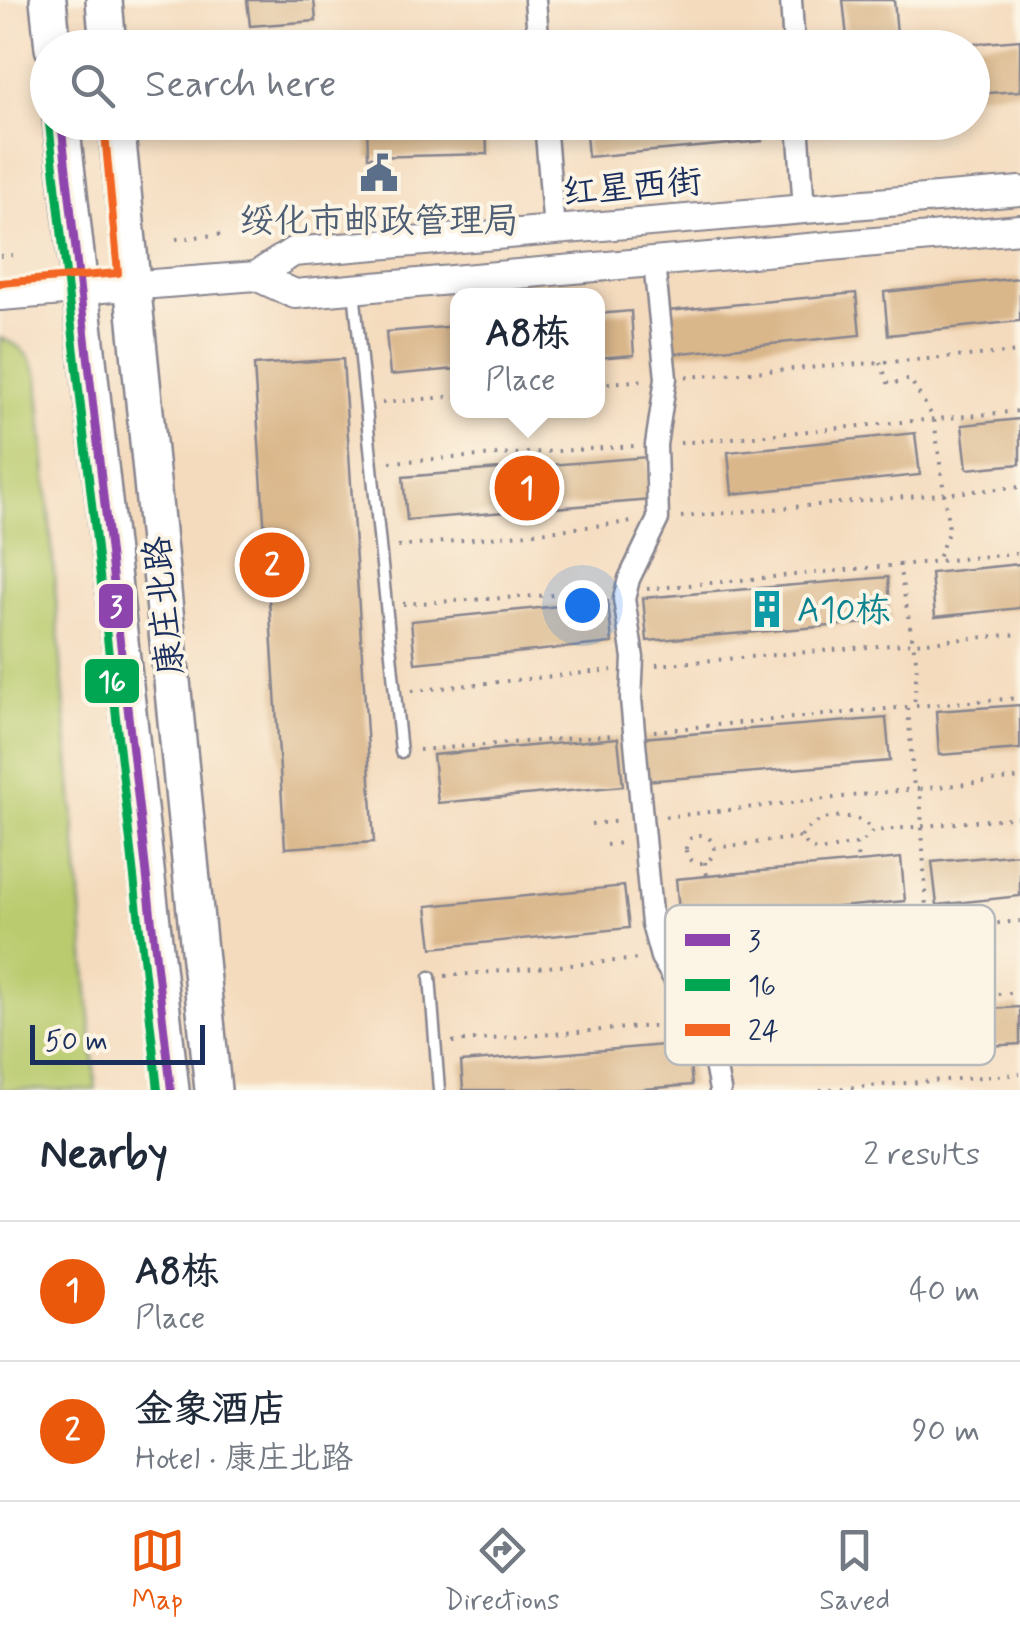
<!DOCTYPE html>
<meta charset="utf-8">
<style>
body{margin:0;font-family:Mynerve,"LXGW WenKai TC",sans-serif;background:#f2f2f3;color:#1f2937}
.scale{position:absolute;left:30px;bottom:25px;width:175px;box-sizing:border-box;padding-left:10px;border:5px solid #1b2f5e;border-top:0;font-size:28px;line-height:35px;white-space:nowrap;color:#1b2f5e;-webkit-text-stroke:8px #fcf5e5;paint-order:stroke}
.you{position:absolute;left:582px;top:605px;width:35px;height:35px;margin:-25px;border:8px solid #fff;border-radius:50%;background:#1a73e8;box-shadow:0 0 0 15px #1a73e833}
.badge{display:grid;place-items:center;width:65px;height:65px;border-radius:50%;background:#ea580c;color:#fff;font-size:32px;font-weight:700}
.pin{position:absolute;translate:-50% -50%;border:5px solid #fff;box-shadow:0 2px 10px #0006}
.popup{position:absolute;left:450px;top:288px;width:155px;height:130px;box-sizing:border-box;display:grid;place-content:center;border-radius:20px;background:#fff;filter:drop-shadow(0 2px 8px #0005);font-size:32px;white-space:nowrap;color:#747a83}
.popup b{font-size:38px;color:#1f2937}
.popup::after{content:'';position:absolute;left:50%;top:100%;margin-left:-20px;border:20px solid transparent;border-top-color:#fff}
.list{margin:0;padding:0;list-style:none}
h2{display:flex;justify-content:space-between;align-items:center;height:130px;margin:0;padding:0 40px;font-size:42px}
h2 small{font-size:32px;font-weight:400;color:#747a83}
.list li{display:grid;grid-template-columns:65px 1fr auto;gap:30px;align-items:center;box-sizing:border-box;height:140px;padding:0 40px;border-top:2px solid #e0e1e3}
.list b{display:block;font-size:38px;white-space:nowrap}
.list p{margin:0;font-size:32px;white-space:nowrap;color:#747a83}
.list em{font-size:32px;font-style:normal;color:#747a83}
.icon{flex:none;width:55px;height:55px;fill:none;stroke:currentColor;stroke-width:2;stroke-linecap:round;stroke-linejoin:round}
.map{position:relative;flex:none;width:1020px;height:1090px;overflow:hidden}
.search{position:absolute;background:#fff;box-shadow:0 5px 15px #0003;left:30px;right:30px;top:30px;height:110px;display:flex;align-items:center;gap:25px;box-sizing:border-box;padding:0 35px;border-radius:55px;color:#747a83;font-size:38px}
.sheet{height:410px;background:#fff}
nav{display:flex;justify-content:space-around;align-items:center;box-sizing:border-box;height:140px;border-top:2px solid #e0e1e3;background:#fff;font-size:28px;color:#747a83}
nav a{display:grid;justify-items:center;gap:5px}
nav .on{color:#ea580c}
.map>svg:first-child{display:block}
.green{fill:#b9cb6e;stroke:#6a7d66;stroke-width:2.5}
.building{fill:#dab78b}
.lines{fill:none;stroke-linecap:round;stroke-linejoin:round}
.lane-casing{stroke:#88858e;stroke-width:15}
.street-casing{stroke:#88858e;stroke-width:25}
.secondary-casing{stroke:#88858e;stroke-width:32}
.highway-casing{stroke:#88858e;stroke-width:40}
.path{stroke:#88858e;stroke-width:4;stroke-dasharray:2.5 8;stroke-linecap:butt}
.lane{stroke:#fff;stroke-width:10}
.street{stroke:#fff;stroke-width:20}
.secondary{stroke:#fff;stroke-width:28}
.highway{stroke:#fff;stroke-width:35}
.bus-1-casing{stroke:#fcf5e5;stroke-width:15}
.bus-2-casing{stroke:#fcf5e5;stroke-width:15}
.bus-3-casing{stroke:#fcf5e5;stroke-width:15}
.bus-1{stroke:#8e44ad;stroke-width:8}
.bus-2{stroke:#00a651;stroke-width:8}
.bus-3{stroke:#f26522;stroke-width:8}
.labels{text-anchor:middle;stroke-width:8;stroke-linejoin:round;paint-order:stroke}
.street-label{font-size:35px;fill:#1b2f5e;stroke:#fcf5e5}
.service-label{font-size:35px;fill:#4e5e75;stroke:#fcf5e5}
.culture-label{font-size:35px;fill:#0d838f;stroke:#fcf5e5;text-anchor:start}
.key{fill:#fcf5e5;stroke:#b8babc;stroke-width:2.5}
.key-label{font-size:28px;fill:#1b2f5e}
.line-badge{stroke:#fcf5e5;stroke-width:4}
.badge-label{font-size:28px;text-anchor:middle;font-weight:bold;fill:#fff}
</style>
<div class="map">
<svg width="1020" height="1090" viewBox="0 0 1020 1090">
<rect width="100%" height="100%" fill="#fcf5e5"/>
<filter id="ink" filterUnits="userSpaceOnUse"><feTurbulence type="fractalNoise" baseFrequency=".01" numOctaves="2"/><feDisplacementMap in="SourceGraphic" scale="20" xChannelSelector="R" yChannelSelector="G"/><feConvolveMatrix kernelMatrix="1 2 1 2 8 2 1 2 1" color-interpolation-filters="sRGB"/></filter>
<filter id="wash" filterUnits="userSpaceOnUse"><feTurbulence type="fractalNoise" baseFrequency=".0048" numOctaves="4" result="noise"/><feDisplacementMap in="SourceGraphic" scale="40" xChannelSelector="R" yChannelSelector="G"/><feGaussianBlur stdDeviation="2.25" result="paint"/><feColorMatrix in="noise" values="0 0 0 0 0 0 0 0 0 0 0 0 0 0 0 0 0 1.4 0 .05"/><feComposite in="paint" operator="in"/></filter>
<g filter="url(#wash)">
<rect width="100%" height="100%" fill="#f4dbbe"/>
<path class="green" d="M0,338C21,344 31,357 38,377L96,1090H0Z"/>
<g id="blocks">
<path class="building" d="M247,0H314L316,21L250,26Z
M843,0H894L897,34L847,38Z
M1020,40V91L972,94V44Z
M367,122H486L487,154L368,157Z
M585,122H760L762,141L588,157Z
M1020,278V321L888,335L884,292Z
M856,293L860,335L672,354L668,311Z
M631,311L634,355L597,358V314Z
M457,326V369L390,375L386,332Z
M343,359L374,842L285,848L254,365Z
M1020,419V464L967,469L962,425Z
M915,433L920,475L732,494L728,452Z
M647,457L651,500L407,520L403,477Z
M1020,564V608L935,617L931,573Z
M888,577L891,621L647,641L643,598Z
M608,601L612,643L415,663L411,621Z
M1020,705V749L939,755L936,711Z
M886,718L890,761L645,781L641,738Z
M618,738L623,786L438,803L433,755Z
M1020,854V896L937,905L932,862Z
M901,858L905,901L680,922L676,879Z
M624,886L629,928L432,948L427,906Z
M1020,1007V1044L936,1049L934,1012Z
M903,1021L906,1057L738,1068L736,1030Z
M688,1043L692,1085L631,1090H463L461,1062Z"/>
</g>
</g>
<g filter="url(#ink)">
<use href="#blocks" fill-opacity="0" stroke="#88858e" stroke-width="2.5"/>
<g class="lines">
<g class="lane-casing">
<path id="lane" d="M354,290L401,752
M430,977L439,1090"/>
</g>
<g class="street-casing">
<path id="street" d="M535,0L539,48
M791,0L794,48
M545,122L554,230
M798,122L804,210
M654,263L666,378L656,445L658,519L629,579L624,599L633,658L631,699L652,924L661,957L710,1039L720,1090"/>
</g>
<g class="secondary-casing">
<path id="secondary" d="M1020,191L293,252L256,276L295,294L1020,229
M0,296L256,276"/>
</g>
<g class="highway-casing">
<path id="highway" d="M48,0L53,48
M104,0L108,48
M61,122L171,1090
M116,122L213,1090"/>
</g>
<path class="path" d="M176,239L224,234
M0,256L14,255
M880,362L889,385L910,379L934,419L949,530L937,561
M686,377L1020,352
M597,384L646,380
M382,403L457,396
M680,443L1020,411
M390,462L635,446
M681,517L1020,487
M398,547L632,522
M899,565L1020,553
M647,589L899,565L917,665L914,706
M403,604L603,592
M656,665L1020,634
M412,691L612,670
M916,706L1020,698
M908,708L914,789H920L927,930
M654,731L908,707
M419,750L614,735
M920,789L1020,778
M665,817L914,789
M591,824L621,821
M686 849a14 14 0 1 1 28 0a14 14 0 1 1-28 0Z
M801,837C816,813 857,809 873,831
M856,844L858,862
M606,845L622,843
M714,848L801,837L810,848L819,851L861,843L873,831L1020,817
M705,862L707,876
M684,955L1020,921
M445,976L639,959
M726,1020L1020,992
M452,1042L677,1024
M820,1090L1020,1074"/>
<use href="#lane" class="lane"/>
<use href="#street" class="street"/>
<use href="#secondary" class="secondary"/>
<use href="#highway" class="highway"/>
<g class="bus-1-casing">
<path id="bus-1" d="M61,122L171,1090"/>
</g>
<g class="bus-2-casing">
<path id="bus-2" d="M49,123L158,1090"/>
</g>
<g class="bus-3-casing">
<path id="bus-3" d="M0,283L118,273L104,123"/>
</g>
<use href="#bus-1" class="bus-1"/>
<use href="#bus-2" class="bus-2"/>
<use href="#bus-3" class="bus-3"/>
</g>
</g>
<defs>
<g id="civic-bare" transform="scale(3)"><path d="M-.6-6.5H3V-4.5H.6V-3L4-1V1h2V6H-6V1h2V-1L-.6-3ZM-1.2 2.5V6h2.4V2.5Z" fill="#5c6f8a" stroke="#fcf5e5" stroke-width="2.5" paint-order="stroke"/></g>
<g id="building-bare" transform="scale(3)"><path d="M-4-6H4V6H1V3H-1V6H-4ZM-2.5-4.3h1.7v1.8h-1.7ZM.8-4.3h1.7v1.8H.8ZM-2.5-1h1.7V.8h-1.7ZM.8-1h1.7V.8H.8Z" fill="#0f9aa8" stroke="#fcf5e5" stroke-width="2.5" paint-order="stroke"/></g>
</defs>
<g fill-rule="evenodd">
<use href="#civic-bare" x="379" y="173"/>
<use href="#building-bare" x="767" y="609"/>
</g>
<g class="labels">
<g class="street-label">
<text transform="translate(632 186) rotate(-5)" y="12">红星西街</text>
<text transform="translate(163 606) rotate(-96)" y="12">康庄北路</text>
</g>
<g class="service-label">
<text x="379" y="232">绥化市邮政管理局</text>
</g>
<g class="culture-label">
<text x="797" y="621">A10栋</text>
</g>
</g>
<rect x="665" y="905" width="330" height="160" rx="15" class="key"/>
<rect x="685" y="934" width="45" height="12" fill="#8e44ad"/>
<rect x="685" y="979" width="45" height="12" fill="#00a651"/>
<rect x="685" y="1024" width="45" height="12" fill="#f26522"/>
<g class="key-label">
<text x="748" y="950">3</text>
<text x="748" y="995">16</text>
<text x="748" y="1040">24</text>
</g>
<g class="line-badge">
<rect x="97" y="582" width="38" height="48" rx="10" fill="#8e44ad"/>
<rect x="83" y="657" width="58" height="48" rx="10" fill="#00a651"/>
</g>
<g class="badge-label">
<text x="116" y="616">3</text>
<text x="112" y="691">16</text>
</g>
</svg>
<div class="scale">50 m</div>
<div class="you"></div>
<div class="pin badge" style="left:527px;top:488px">1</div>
<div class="popup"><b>A8栋</b>Place</div>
<div class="pin badge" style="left:272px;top:565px">2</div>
<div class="search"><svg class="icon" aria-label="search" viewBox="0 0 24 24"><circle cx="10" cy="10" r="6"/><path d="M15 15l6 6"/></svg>Search here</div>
</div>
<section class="sheet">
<h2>Nearby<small>2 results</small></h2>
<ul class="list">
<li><span class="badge">1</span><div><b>A8栋</b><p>Place</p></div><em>40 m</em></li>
<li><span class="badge">2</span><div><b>金象酒店</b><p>Hotel · 康庄北路</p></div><em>90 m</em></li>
</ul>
</section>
<nav>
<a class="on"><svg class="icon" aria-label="map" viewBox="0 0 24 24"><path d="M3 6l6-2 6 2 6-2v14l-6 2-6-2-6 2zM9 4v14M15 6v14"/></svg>Map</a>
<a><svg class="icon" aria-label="directions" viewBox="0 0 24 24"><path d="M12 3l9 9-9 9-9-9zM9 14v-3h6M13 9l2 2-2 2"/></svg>Directions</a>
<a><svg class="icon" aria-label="saved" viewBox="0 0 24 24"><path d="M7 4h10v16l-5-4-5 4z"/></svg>Saved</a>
</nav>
